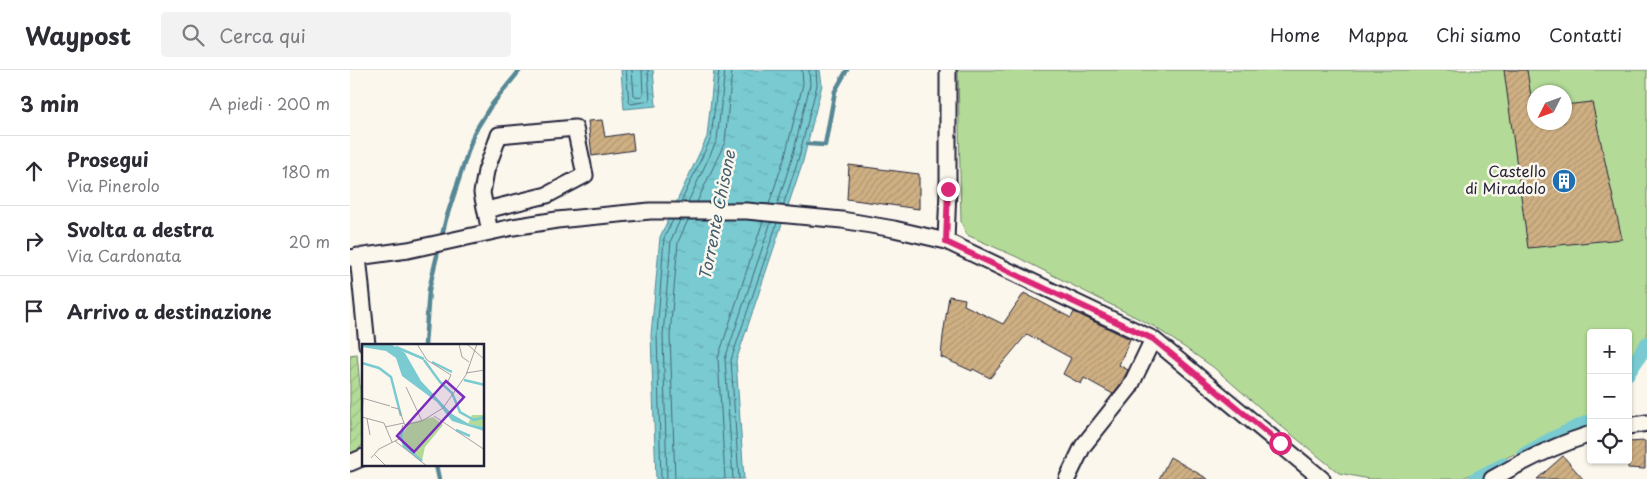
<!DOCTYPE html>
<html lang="it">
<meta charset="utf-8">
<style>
body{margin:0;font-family:"Playpen Sans",sans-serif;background:#f2f2f3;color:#2b2b33}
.controls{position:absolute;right:15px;bottom:15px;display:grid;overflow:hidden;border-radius:5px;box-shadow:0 1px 4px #0004}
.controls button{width:45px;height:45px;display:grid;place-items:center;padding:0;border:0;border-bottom:1px solid #e1e1e2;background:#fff;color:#2b2b33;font:25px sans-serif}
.compass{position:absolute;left:1177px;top:15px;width:45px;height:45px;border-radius:50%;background:#fff;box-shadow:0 1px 4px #0004;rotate:228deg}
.stop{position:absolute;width:15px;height:15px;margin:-11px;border:4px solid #db2777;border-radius:50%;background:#fff}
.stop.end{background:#db2777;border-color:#fff;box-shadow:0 1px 5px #0008}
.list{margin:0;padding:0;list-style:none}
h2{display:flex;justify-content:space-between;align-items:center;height:65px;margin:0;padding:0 20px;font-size:21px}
h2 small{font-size:16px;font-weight:400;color:#7c7c81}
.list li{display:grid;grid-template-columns:32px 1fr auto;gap:15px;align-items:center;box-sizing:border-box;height:70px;padding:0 20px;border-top:1px solid #e1e1e2}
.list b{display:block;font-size:19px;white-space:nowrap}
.list p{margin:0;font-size:16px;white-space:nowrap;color:#7c7c81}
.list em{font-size:16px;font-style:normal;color:#7c7c81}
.icon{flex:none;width:28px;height:28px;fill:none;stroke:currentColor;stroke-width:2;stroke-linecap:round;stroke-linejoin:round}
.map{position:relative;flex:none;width:1297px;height:409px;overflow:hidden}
header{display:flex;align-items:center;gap:30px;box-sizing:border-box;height:70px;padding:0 25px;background:#fff;border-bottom:1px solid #e1e1e2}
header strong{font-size:24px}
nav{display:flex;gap:28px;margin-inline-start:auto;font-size:18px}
.search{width:350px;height:45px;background:#f2f2f3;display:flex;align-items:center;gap:12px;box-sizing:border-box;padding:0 18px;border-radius:5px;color:#7c7c81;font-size:19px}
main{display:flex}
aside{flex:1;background:#fff}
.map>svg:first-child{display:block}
.green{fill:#b3db97;stroke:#6a7e69;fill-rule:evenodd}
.garden{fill:url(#garden-furrows);stroke:#6a7e69}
.water{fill:url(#water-ripples);stroke:#568795}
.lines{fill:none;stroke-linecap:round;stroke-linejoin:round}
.shore{stroke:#456677;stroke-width:1}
.stream{stroke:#568795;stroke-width:4.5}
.canal{stroke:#79cbd1;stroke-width:15}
.building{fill:url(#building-hatch);stroke:#22223b}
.minor-casing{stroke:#22223b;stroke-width:19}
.minor{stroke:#fbf7ec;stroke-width:15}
.route{stroke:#db2777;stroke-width:6}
.labels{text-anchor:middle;stroke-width:5;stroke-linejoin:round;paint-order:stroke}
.poi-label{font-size:15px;fill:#22223b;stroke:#fbf7ec;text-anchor:end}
.water-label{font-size:16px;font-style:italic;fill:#405d70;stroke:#fbf7ec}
.inset-river{fill:none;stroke:#79cbd1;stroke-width:2.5}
.inset-road{fill:none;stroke:#a4a2a5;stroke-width:1}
.view{fill:#7b2cbf;fill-opacity:0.15;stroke:#7b2cbf;stroke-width:2.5}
.inset-edge{fill:none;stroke:#22223b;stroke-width:2.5}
</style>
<header>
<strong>Waypost</strong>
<div class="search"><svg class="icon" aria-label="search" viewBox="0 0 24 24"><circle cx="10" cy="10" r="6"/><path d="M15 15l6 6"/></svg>Cerca qui</div>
<nav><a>Home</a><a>Mappa</a><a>Chi siamo</a><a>Contatti</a></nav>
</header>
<main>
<aside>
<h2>3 min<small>A piedi · 200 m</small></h2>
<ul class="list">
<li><svg class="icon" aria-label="ahead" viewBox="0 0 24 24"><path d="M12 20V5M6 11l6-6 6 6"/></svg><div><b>Prosegui</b><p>Via Pinerolo</p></div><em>180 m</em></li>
<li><svg class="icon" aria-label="right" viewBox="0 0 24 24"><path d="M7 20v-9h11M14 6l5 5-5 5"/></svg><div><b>Svolta a destra</b><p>Via Cardonata</p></div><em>20 m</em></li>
<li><svg class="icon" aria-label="arrive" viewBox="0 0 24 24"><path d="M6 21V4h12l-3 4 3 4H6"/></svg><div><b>Arrivo a destinazione</b></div></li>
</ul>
</aside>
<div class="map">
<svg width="1297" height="409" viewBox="0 0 1297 409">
<defs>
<pattern id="garden-furrows" width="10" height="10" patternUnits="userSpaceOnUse" patternTransform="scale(1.25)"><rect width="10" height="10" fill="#b3db97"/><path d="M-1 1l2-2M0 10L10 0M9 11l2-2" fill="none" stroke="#9abc83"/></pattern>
<pattern id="water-ripples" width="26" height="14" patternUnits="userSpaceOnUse" patternTransform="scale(1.25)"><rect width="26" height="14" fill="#79cbd1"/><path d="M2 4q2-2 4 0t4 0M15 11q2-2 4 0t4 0" fill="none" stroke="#68aeb4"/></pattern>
<pattern id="building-hatch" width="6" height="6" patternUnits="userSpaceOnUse" patternTransform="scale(1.25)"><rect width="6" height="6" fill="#cfb083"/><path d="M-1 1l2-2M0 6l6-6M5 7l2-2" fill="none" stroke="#b19772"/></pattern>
</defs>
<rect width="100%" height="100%" fill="#fbf7ec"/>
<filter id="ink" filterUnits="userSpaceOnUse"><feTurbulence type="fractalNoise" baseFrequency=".02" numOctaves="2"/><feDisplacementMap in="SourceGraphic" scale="10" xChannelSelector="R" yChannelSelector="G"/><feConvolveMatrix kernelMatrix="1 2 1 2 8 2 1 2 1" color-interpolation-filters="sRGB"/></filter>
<g filter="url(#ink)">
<path class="green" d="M608,0H1297V266L1278,295V263H1241V347L1123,404L1110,409H1019L989,403L931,356L863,297L805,257L667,187L617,165L611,152ZM1184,22H1214V52H1184Z"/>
<path class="garden" d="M7,284L14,358V373L8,381L0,383V285Z"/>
<path class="water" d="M271,0H303L306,36L274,39Z
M364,0H470L472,15L453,91L386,291L394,409H306L301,265L310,167L357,67Z"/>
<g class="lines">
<path class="shore" d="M276,0L279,32L281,34L300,31L298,0
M282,0L284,25L287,27L292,26L293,24L292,0
M331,132L361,68L369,0
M338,132L367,70L375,0
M347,132L375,72L382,0
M419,134L435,86L453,14L452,0
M427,135L442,88L460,15L459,0
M433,136L448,90L467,15L466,0
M311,409L307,265L314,168L323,150
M317,409L313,265L321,170L330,150
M325,409L320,265L328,172L338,150
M375,409L368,288L413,151
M383,409L375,289L421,152
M389,409L381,290L427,153"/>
<path class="stream" d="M458,74L475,75L485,21L497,0
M75,275L79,220L84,198L96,149L124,63L140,37L170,0
M86,395L89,409"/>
<path class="canal" d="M1278,303L1297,274
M1174,385L1202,369L1241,351
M1126,409L1154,395"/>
</g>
<path class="building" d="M1154,0H1177L1183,40H1184V52H1214V35L1242,32L1272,169L1178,178Z
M252,50L255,67L282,63L284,80L242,86L238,51Z
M499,95L569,104V139L497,129Z
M674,223L721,248L724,242L780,269L769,295L778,300L772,312L763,324L734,308L731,314L713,304L721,288L677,264L640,308L623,299L622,301L591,287L593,266L599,226L615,229L614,235L653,254Z
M1295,371V399L1278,398V372Z
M1213,386L1233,409H1187Z
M820,387L858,409H809Z"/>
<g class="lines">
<g class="minor-casing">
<path id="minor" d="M136,140L197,125L235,105L225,58L149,65L136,101L132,123L140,162
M596,171L598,119V0
M8,186L17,275
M0,188L58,180L163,157L207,150L300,141H397L492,150L544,159L596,171L803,269L972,409
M1278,356L1297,353
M0,393L14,387
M717,409L733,376L780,317L803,269
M1142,409C1173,391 1206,375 1241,364"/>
</g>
<use href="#minor" class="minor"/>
</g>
</g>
<g class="lines" filter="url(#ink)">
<path class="route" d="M598,119L596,172L803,269L930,373"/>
</g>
<defs>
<g id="building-disc" transform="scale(1.25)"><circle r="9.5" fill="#1f6fb2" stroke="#fbf7ec"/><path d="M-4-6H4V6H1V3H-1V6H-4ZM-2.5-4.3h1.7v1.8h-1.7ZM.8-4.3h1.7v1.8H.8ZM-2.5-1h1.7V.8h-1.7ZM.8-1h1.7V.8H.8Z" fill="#fff"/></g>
</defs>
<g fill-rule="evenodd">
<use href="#building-disc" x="1214" y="111"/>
</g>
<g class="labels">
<g class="poi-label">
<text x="1196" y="107">Castello<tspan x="1196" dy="17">di Miradolo</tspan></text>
</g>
<g class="water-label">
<text transform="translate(367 145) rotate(-79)" y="6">Torrente Chisone</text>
</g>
</g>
<g transform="translate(12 274)">
<rect width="122" height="122" fill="#fbf7ec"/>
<path d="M71,73L81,81L63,103L60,117L42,103L40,92L47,79Z" fill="#b3db97"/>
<path d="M110,71H122V83L106,80Z" fill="#b3db97"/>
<path d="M0,0H28L36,4L43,9L59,37L90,70L107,80L122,83V87L90,77L75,58L40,32L34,14L24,7L0,3Z" fill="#79cbd1"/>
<path class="inset-river" d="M34,3L62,15M62,16L78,38L90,49L98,68L112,76L123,73M70,18L90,28M0,19L17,24L29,33L39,72M102,36L123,41M42,84L39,92L42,102L60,117M94,86L108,92"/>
<path class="inset-road" d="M55,0L65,16L89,31L85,39L94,46M97,0L100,13L107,18M105,0L123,16M104,29L123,26M44,43L60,77M0,54L28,62M29,63L37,65L42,79M72,72L123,106M0,73L22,79L30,98M0,73L1,55M5,75L8,91M42,79L43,81L60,77L81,64L104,31L115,0M23,83L42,79M33,97L65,122M13,111L24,122M9,114L17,105L37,95L41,81"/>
<path class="view" d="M84,37L102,53L52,108L35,92Z"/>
<rect width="122" height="122" class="inset-edge"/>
</g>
</svg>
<div class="controls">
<button>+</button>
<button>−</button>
<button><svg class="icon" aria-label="locate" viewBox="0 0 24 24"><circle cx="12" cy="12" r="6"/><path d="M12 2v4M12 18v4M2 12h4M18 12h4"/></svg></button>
</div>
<svg class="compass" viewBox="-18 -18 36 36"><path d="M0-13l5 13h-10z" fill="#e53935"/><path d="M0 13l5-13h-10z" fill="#7c7c81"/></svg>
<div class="stop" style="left:930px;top:373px"></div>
<div class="stop end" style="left:598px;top:119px"></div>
</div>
</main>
